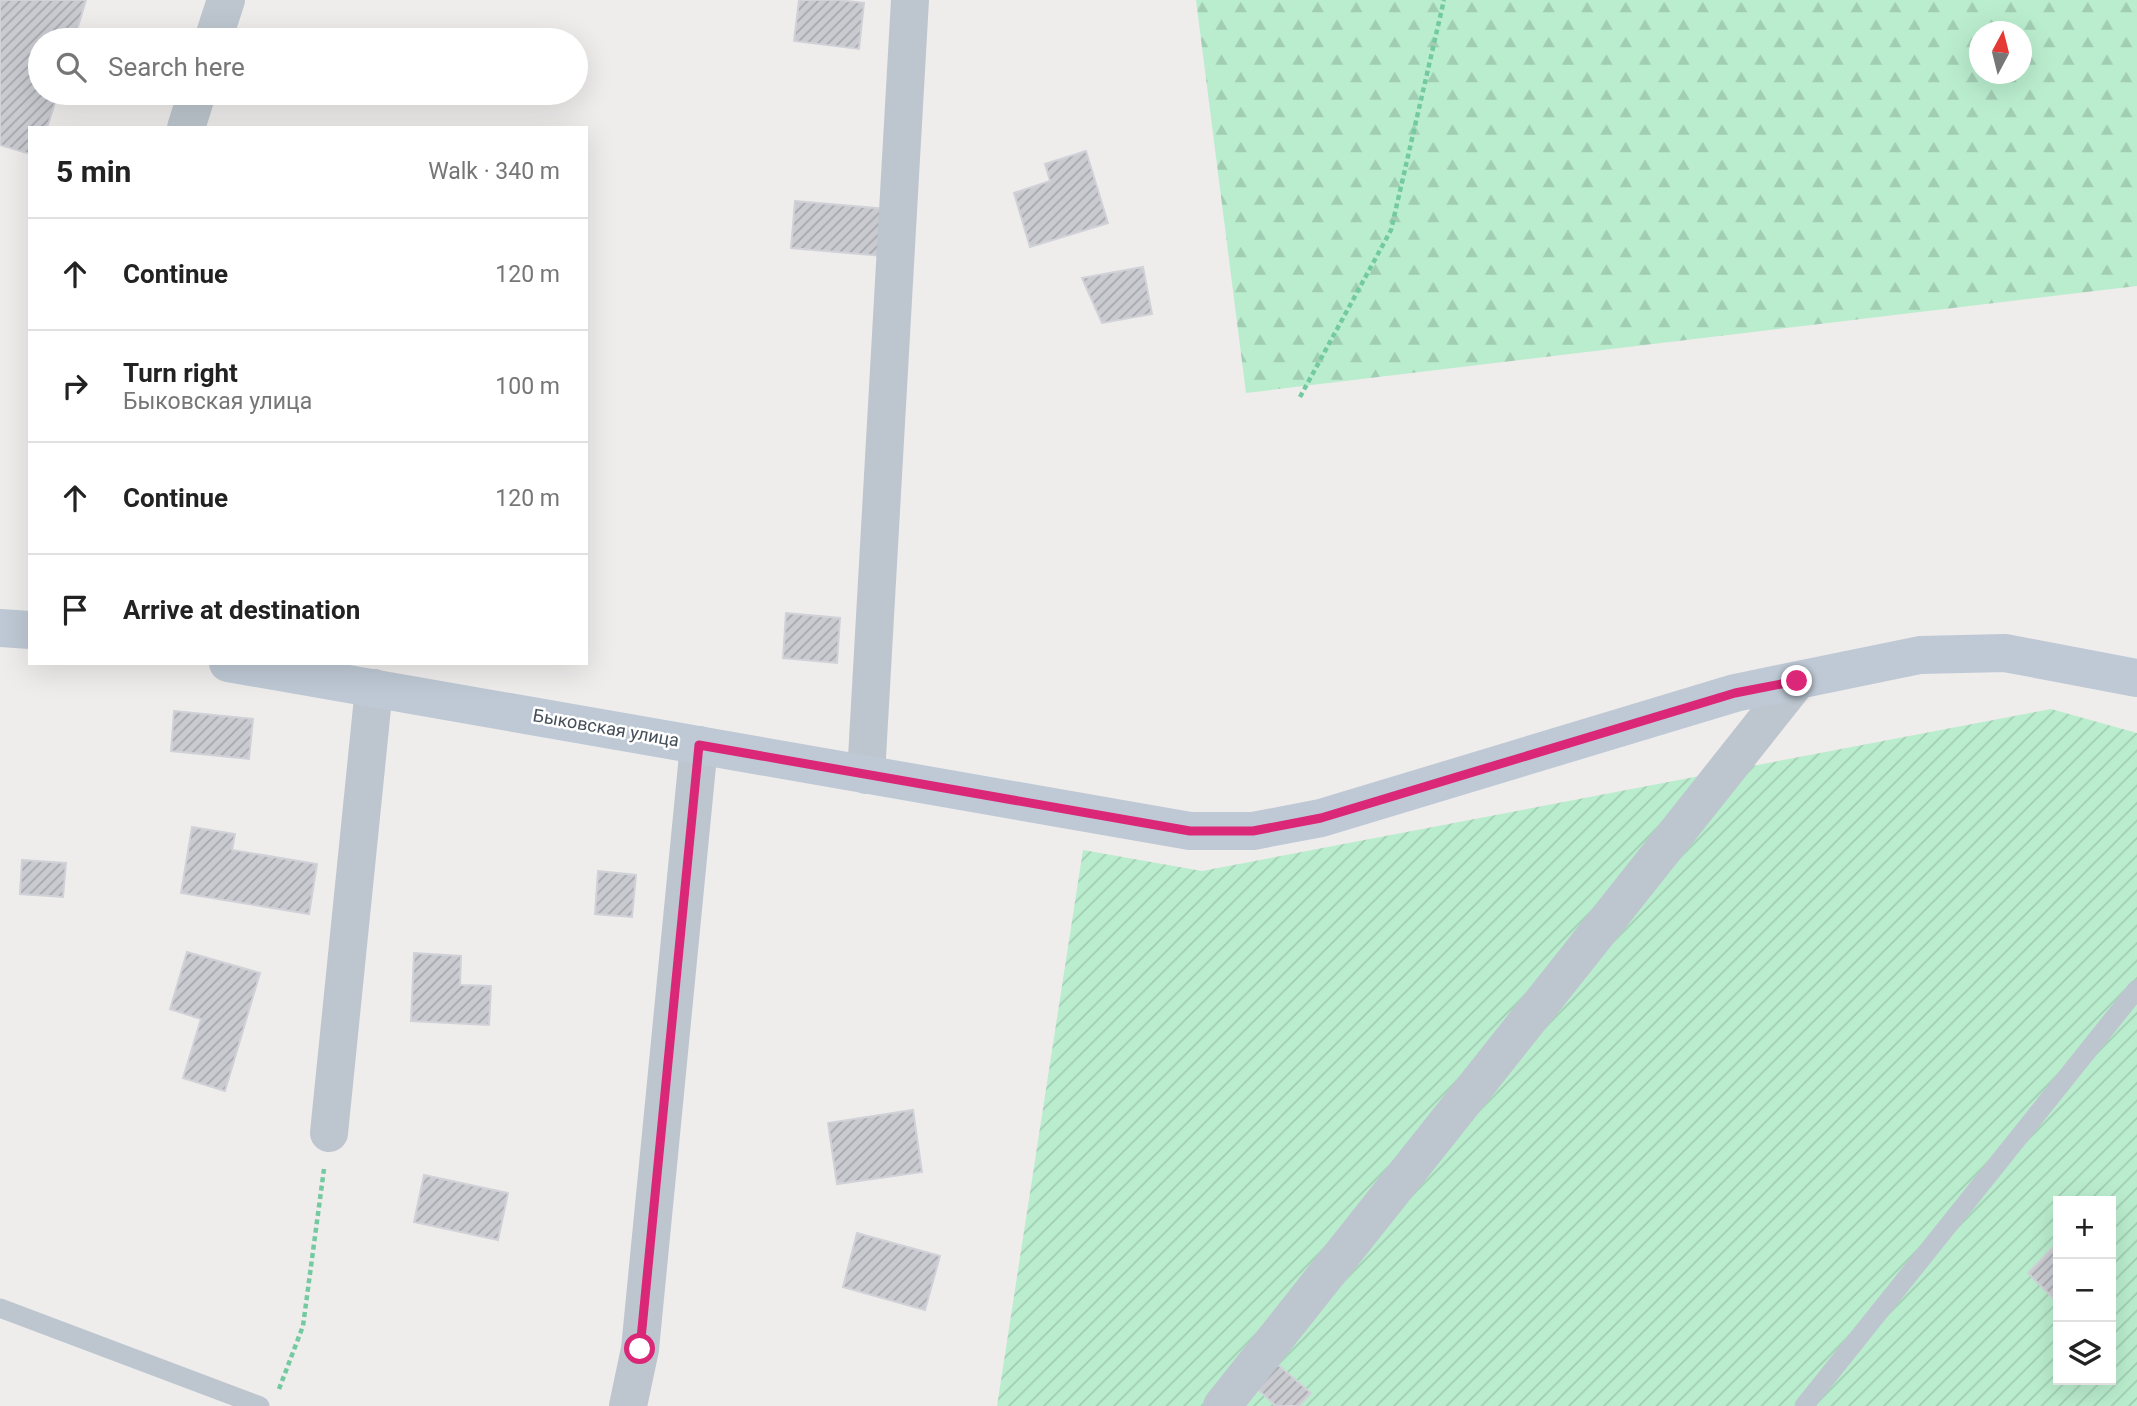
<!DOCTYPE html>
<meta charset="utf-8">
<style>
body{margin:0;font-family:Roboto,sans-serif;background:#f2f2f2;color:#222}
.controls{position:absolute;right:21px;bottom:21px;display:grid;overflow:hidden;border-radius:0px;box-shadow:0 7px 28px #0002}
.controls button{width:63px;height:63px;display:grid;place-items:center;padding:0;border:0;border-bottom:2px solid #e0e0e0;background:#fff;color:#222;font:35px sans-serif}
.compass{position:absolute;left:1969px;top:21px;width:63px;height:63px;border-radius:50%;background:#fff;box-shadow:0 7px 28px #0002;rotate:7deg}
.stop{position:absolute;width:21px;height:21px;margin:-16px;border:5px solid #db2777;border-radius:50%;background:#fff}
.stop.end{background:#db2777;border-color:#fff;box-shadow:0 2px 7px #0008}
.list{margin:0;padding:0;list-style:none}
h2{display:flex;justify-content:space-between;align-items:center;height:91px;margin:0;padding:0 28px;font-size:30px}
h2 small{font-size:23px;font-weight:400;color:#767676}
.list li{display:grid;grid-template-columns:46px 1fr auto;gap:21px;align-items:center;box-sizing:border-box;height:112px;padding:0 28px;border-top:2px solid #e0e0e0}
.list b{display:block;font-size:26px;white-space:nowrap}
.list p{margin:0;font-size:23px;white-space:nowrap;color:#767676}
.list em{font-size:23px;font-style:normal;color:#767676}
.icon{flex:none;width:38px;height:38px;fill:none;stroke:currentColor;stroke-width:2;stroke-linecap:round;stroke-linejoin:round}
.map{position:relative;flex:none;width:2137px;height:1406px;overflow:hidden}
.search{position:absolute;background:#fff;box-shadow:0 7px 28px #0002;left:28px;top:28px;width:560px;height:77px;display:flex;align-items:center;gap:18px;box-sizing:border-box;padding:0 24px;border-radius:38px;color:#767676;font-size:26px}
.panel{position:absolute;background:#fff;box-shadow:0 7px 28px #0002;left:28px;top:126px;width:560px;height:539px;border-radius:0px}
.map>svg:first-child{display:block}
.forest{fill:url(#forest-firs);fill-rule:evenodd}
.garden{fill:url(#garden-furrows);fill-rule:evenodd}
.building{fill:url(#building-hatch);stroke:#d0d2d8;stroke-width:2}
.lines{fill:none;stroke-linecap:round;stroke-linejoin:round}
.path{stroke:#73caa0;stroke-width:4.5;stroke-dasharray:5 3.5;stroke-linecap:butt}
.lane{stroke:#bdc6ce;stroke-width:19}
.street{stroke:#bdc6ce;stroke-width:38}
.secondary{stroke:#bec9d5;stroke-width:38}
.route{stroke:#db2777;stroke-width:9}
.labels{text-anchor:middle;stroke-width:5;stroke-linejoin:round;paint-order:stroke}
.street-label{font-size:18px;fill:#454f59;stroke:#fff}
</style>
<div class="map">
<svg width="2137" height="1406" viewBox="0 0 2137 1406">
<defs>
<pattern id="forest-firs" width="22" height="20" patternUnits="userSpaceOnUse" patternTransform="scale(1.75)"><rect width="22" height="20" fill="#baedce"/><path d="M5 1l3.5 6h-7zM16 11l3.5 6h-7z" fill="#a1cdb3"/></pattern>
<pattern id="garden-furrows" width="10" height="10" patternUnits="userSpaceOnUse" patternTransform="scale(1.75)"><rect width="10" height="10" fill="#baedce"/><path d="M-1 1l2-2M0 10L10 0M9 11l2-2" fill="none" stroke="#a1cdb3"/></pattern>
<pattern id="building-hatch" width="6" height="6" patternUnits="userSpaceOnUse" patternTransform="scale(1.75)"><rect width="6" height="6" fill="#c9cbd1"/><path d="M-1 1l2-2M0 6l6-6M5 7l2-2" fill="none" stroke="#a5a7ad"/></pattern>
</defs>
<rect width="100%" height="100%" fill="#efecec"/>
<path class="forest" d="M1196,0H2137V286L1246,393ZM1980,32H2022V74H1980Z"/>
<path class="garden" d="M2051,709L2137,733V1406H997L1083,850L1202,871ZM2058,1201H2111V1380H2058Z"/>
<path class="building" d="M0,0H86L74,40H40V93H58L47,128H30V154L0,145Z
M799,0H838L864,3L859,49L794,41Z
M1086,151L1108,223L1030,247L1014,193L1050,181L1045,164Z
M795,201L887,209L883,256L791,248Z
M1143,267L1152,314L1102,323L1082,278Z
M786,613L840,618L837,663L783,658Z
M174,711L253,719L249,759L171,751Z
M192,827L235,834L232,850L317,864L309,914L181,893Z
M22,860L66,863L63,897L20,894Z
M598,871L636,875L632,917L595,914Z
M187,952L260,973L225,1091L183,1078L201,1019L170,1009Z
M414,953L461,956L460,985L491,986L489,1025L411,1021Z
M913,1110L922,1172L837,1184L828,1123Z
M424,1175L508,1193L498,1240L414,1222Z
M857,1233L940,1256L925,1310L843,1287Z
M2058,1242V1303L2028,1273Z
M1276,1363L1311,1393L1299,1406H1276L1255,1387Z"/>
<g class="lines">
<path class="path" d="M1300,397L1391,230L1444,0
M279,1389L303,1326L324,1169"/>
<path class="lane" d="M0,1308L260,1406
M1804,1406L2137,989"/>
<path class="street" d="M213,40L226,0
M186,128L197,93
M866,775L910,0
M329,1133L374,688
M628,1406L640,1349L699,745
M1222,1406L1797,681"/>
<path class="secondary" d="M0,628L30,630
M228,663L1190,831H1253L1321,818L1735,693L1920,655L2005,653L2137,678"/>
</g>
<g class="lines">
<path class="route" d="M640,1349L699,745L1190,831H1253L1321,818L1735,693L1797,681"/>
</g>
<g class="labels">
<g class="street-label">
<text transform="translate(606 728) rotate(10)" y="6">Быковская улица</text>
</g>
</g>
</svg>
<div class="controls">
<button>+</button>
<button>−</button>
<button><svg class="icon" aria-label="layers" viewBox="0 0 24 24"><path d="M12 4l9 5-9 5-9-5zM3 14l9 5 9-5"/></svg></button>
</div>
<svg class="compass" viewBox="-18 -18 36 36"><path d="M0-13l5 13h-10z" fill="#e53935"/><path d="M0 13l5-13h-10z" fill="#767676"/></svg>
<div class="stop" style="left:640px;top:1349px"></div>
<div class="stop end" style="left:1797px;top:681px"></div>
<div class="search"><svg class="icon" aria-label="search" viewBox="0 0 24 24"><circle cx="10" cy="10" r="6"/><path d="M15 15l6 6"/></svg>Search here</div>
<section class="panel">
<h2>5 min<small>Walk · 340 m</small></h2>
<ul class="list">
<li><svg class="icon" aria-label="ahead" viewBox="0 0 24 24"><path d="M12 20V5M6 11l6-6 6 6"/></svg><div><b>Continue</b></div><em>120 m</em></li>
<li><svg class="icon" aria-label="right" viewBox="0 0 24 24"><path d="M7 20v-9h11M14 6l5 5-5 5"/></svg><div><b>Turn right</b><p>Быковская улица</p></div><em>100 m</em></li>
<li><svg class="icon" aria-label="ahead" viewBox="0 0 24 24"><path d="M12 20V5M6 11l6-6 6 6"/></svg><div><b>Continue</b></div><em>120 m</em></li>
<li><svg class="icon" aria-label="arrive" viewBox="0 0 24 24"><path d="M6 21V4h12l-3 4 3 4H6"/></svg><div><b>Arrive at destination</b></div></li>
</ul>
</section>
</div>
